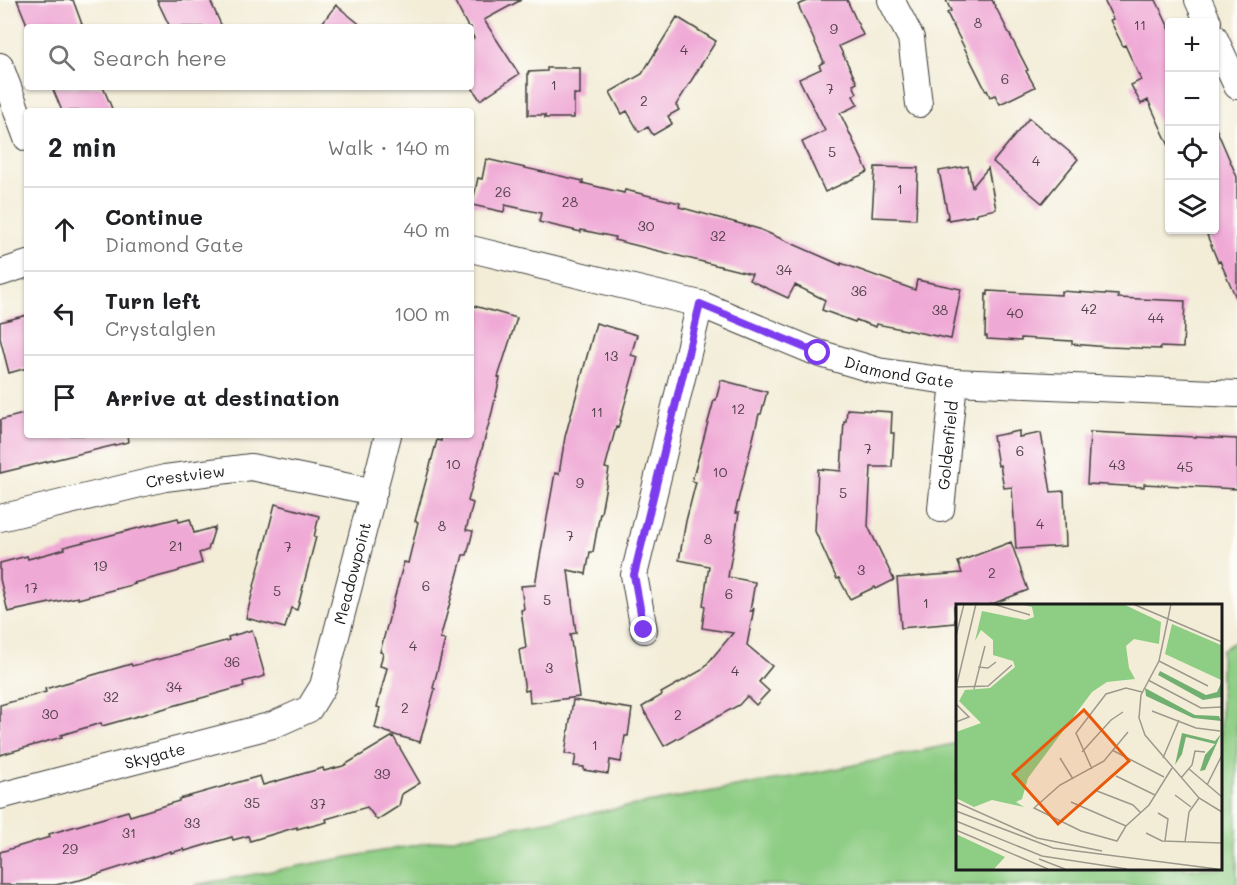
<!DOCTYPE html>
<meta charset="utf-8">
<style>
body{margin:0;font-family:Mali,sans-serif;background:#f6f6f6;color:#202124}
.controls{position:absolute;right:18px;top:18px;display:grid;overflow:hidden;border-radius:6px;box-shadow:0 2px 4px #0004}
.controls button{width:54px;height:54px;display:grid;place-items:center;padding:0;border:0;border-bottom:2px solid #e0e0e0;background:#fff;color:#202124;font:30px sans-serif}
.stop{position:absolute;width:18px;height:18px;margin:-14px;border:4px solid #7c3aed;border-radius:50%;background:#fff}
.stop.end{background:#7c3aed;border-color:#fff;box-shadow:0 2px 6px #0008}
.list{margin:0;padding:0;list-style:none}
h2{display:flex;justify-content:space-between;align-items:center;height:78px;margin:0;padding:0 24px;font-size:26px}
h2 small{font-size:20px;font-weight:400;color:#757577}
.list li{display:grid;grid-template-columns:39px 1fr auto;gap:18px;align-items:center;box-sizing:border-box;height:84px;padding:0 24px;border-top:2px solid #e0e0e0}
.list b{display:block;font-size:22px;white-space:nowrap}
.list p{margin:0;font-size:20px;white-space:nowrap;color:#757577}
.list em{font-size:20px;font-style:normal;color:#757577}
.icon{flex:none;width:33px;height:33px;fill:none;stroke:currentColor;stroke-width:2;stroke-linecap:round;stroke-linejoin:round}
.map{position:relative;flex:none;width:1237px;height:885px;overflow:hidden}
.search{position:absolute;background:#fff;box-shadow:0 2px 4px #0004;left:24px;top:24px;width:450px;height:66px;display:flex;align-items:center;gap:15px;box-sizing:border-box;padding:0 21px;border-radius:6px;color:#757577;font-size:22px}
.panel{position:absolute;background:#fff;box-shadow:0 2px 4px #0004;left:24px;top:108px;width:450px;height:330px;border-radius:6px}
.map>svg:first-child{display:block}
.green{fill:#8ecd84;stroke:#557450;stroke-width:1.5}
.building{fill:#efa9d5}
.lines{fill:none;stroke-linecap:round;stroke-linejoin:round}
.street-casing{stroke:#3c3b38;stroke-width:28}
.street{stroke:#fff;stroke-width:26}
.route{stroke:#7c3aed;stroke-width:8}
.labels{text-anchor:middle;stroke-width:5;stroke-linejoin:round;paint-order:stroke}
.number-label{font-size:14px;fill:#513f4a}
.street-label{font-size:16px;fill:#1c1c1c;stroke:#fdfcf7}
.inset-road{fill:none;stroke:#9d998d;stroke-width:1.5}
.view{fill:#e8590c;fill-opacity:0.15;stroke:#e8590c;stroke-width:3}
.inset-edge{fill:none;stroke:#1c1c1c;stroke-width:3}
</style>
<div class="map">
<svg width="1237" height="885" viewBox="0 0 1237 885">
<rect width="100%" height="100%" fill="#fdfcf7"/>
<filter id="ink" filterUnits="userSpaceOnUse"><feTurbulence type="fractalNoise" baseFrequency=".0167" numOctaves="2"/><feDisplacementMap in="SourceGraphic" scale="12" xChannelSelector="R" yChannelSelector="G"/><feConvolveMatrix kernelMatrix="1 2 1 2 8 2 1 2 1" color-interpolation-filters="sRGB"/></filter>
<filter id="wash" filterUnits="userSpaceOnUse"><feTurbulence type="fractalNoise" baseFrequency=".008" numOctaves="4" result="noise"/><feDisplacementMap in="SourceGraphic" scale="24" xChannelSelector="R" yChannelSelector="G"/><feGaussianBlur stdDeviation="1.35" result="paint"/><feColorMatrix in="noise" values="0 0 0 0 0 0 0 0 0 0 0 0 0 0 0 0 0 1.4 0 .05"/><feComposite in="paint" operator="in"/></filter>
<g filter="url(#wash)">
<rect width="100%" height="100%" fill="#f3edd8"/>
<path class="green" d="M1237,640V885H194L835,769L958,743V868H1220L1221,651Z"/>
<g id="blocks">
<path class="building" d="M17,0H73L83,27H28Z
M157,0H210L222,27H170Z
M454,0H521L484,20L519,74L480,100L471,86V40L474,38L471,32V27H468Z
M810,0H847L863,35L839,46L857,83L853,85L857,93L853,96L858,105L840,113L868,172L825,192L802,142L825,131L799,79L821,69L819,65L824,62L798,5Z
M946,0H992L1028,70L1026,71L1035,87L1000,104L995,95L990,97L987,90L986,91L947,13L951,11Z
M1104,0H1156L1170,30V148L1148,100L1141,104L1131,85L1141,80L1125,45L1123,46L1110,20L1113,19Z
M336,5L363,27H319Z
M677,17L716,41L676,105L679,110L668,116L672,124L653,135L648,127L639,132L627,111L622,114L610,92L642,74Z
M547,68H580V95L574,94V118H545V115H528V72L547,71Z
M52,87H103L113,111H62Z
M1029,118L1078,159L1042,203L993,162Z
M1215,126L1237,177V300L1220,261L1218,262L1207,235L1215,232Z
M486,159L583,181L582,183L624,193L625,190L680,203L679,207L759,229L841,265V263L915,290L917,280L961,289L951,339L877,324L876,327L856,320L855,322L822,310L825,300L795,285L788,298L749,280L752,274L614,240L615,237L581,230V232L539,222L541,213L505,205L504,212L472,205L478,178L482,179Z
M968,166L972,187L988,168L996,209L977,213V215L948,220V218L945,219L948,216L939,171Z
M875,167L918,168L916,219L872,217Z
M988,291L1061,295V291L1118,295V298L1185,301L1183,348L1160,347V349L1108,347L1072,344V341L1021,338V341L987,339V336H985L986,294L988,295Z
M471,305L517,318L498,377L500,378L492,412L468,501L473,503L466,530L473,531L467,555H463L440,639L445,640L433,688L435,689L420,742L398,736L375,728L380,708L377,707L387,668L380,666L383,653L380,652L404,562L408,563L418,522L415,521L437,440L441,441L442,435H471Z
M27,315V368L9,373L0,338V322Z
M596,323L637,335L631,355L638,357L618,428L616,427L605,468L609,469L601,513H600L593,552H590L586,574L568,570L576,633L570,634L579,697L530,703L529,690L525,691L519,650L526,648L521,610L524,609L521,586L535,585L555,473L559,474L565,437Z
M721,380L767,392L761,414H759L735,513H739L728,577L755,582L750,611H752L754,608L747,645L772,666L759,682L769,691L756,705L747,696L739,705L664,746L642,707L662,695L661,693L702,670L733,633L702,628L705,606L703,605L709,566L679,560L686,521L696,482L692,481L714,400H716Z
M847,409L892,412L891,433H894L892,467H871L868,526L894,580L876,589L875,587L850,599L839,578L837,579L833,571L815,531L818,469L841,471L844,421H846Z
M27,413V435H127L128,442L0,473V420Z
M1019,431V437L1041,433L1051,492L1064,491L1066,546L1016,549L1012,487L1004,488L1000,465L998,466L993,436Z
M1090,432L1237,439V489L1144,484V487L1087,484Z
M275,504L319,516L314,537H316L297,610L291,608L285,628L246,618Z
M178,518L179,522L190,519L194,533L215,527L208,550L199,553L202,563L179,570V571L176,572L134,583L135,584L78,599V597L8,612L0,579V563L27,556L28,559L65,549L64,547Z
M1011,542L1028,590L987,606H954L955,623L901,628L897,578L962,573L958,562Z
M252,630L265,676L243,682L244,686L102,726L101,723L61,735L62,737L0,755V705L46,692L45,689L131,664L132,666L168,657L229,640L228,637Z
M573,700L632,709L628,736H625L621,762L610,760L608,774L584,770V767L574,766L576,755L565,754Z
M393,736L420,783L402,794L399,806L377,820L367,807L326,819L327,822L308,827V826L297,829V827L250,841L248,836L233,840L232,837L185,851L184,849L171,853V851L80,880L55,885H0V852L50,837L49,834L128,811L130,816L179,801V799L260,776L263,785L323,768L324,771L343,766Z"/>
</g>
</g>
<g filter="url(#ink)">
<use href="#blocks" fill-opacity="0" stroke="#3c3b38" stroke-width="1.5"/>
<g class="lines">
<g class="street-casing">
<g id="street">
<path d="M891,0L911,38L919,104"/>
<path d="M1198,0L1208,22"/>
<path d="M1214,37L1237,86"/>
<path d="M0,66L27,138"/>
<path id="s1" d="M471,249L700,304L818,353L878,371L954,382L1237,394"/>
<path d="M0,273L27,264"/>
<path id="s2" d="M941,509L954,382"/>
<path id="s3" d="M0,518L165,478L251,467L374,492"/>
<path d="M644,630L634,575L700,304"/>
<path id="s4" d="M0,796L273,725L309,709L323,686L388,435"/>
</g>
</g>
<use href="#street" class="street"/>
</g>
</g>
<g class="lines" filter="url(#ink)">
<path class="route" d="M644,630L634,575L700,304L818,353"/>
</g>
<g class="labels">
<g class="number-label">
<text x="978" y="28">8</text>
<text x="1140" y="30">11</text>
<text x="834" y="34">9</text>
<text x="684" y="55">4</text>
<text x="1005" y="84">6</text>
<text x="554" y="90">1</text>
<text x="830" y="94">7</text>
<text x="644" y="106">2</text>
<text x="832" y="157">5</text>
<text x="1036" y="166">4</text>
<text x="900" y="194">1</text>
<text x="503" y="197">26</text>
<text x="570" y="207">28</text>
<text x="646" y="231">30</text>
<text x="718" y="241">32</text>
<text x="784" y="275">34</text>
<text x="859" y="296">36</text>
<text x="1089" y="314">42</text>
<text x="940" y="315">38</text>
<text x="1015" y="318">40</text>
<text x="1156" y="323">44</text>
<text x="611" y="361">13</text>
<text x="738" y="414">12</text>
<text x="597" y="417">11</text>
<text x="868" y="454">7</text>
<text x="1020" y="456">6</text>
<text x="453" y="469">10</text>
<text x="1117" y="470">43</text>
<text x="1185" y="472">45</text>
<text x="720" y="477">10</text>
<text x="580" y="488">9</text>
<text x="843" y="498">5</text>
<text x="1040" y="529">4</text>
<text x="442" y="531">8</text>
<text x="570" y="541">7</text>
<text x="708" y="544">8</text>
<text x="176" y="551">21</text>
<text x="288" y="552">7</text>
<text x="100" y="571">19</text>
<text x="861" y="575">3</text>
<text x="992" y="578">2</text>
<text x="426" y="591">6</text>
<text x="31" y="593">17</text>
<text x="277" y="596">5</text>
<text x="729" y="599">6</text>
<text x="547" y="605">5</text>
<text x="926" y="608">1</text>
<text x="413" y="651">4</text>
<text x="232" y="667">36</text>
<text x="549" y="673">3</text>
<text x="735" y="676">4</text>
<text x="174" y="692">34</text>
<text x="111" y="702">32</text>
<text x="405" y="713">2</text>
<text x="50" y="719">30</text>
<text x="678" y="720">2</text>
<text x="595" y="750">1</text>
<text x="382" y="779">39</text>
<text x="252" y="808">35</text>
<text x="318" y="809">37</text>
<text x="192" y="828">33</text>
<text x="129" y="838">31</text>
<text x="70" y="854">29</text>
</g>
<g class="street-label">
<text dy="6" stroke="none"><textPath href="#s1" startOffset="447">Diamond Gate</textPath></text>
<text dy="6" stroke="none"><textPath href="#s2" startOffset="64">Goldenfield</textPath></text>
<text dy="6" stroke="none"><textPath href="#s3" startOffset="190">Crestview</textPath></text>
<text dy="6" stroke="none"><textPath href="#s4" startOffset="465">Meadowpoint</textPath></text>
<text dy="6" stroke="none"><textPath href="#s4" startOffset="160">Skygate</textPath></text>
</g>
</g>
<g transform="translate(956 604)">
<rect width="266" height="266" fill="#f3edd8"/>
<path d="M63,0H167L205,18L203,40L178,35L170,42L173,64L179,75L151,78L136,88L72,174L66,195L60,198L68,203L36,196L18,203L0,194V128L25,119L3,97L9,86L34,84L59,63L57,57L37,51V36L25,26L19,37L26,7L69,16L78,13L76,3ZM216,20L265,41V76L209,50ZM0,230L49,253L38,265H0Z" fill="#8ecd84"/>
<path d="M204,67L250,91L261,88L265,79V93L247,96L202,71ZM189,84L239,111L263,112L265,117L237,114L190,92ZM226,129L259,137L265,130L249,166L244,167L249,151L259,140L230,133L226,150L219,161Z" fill="#72b072"/>
<path class="inset-road" d="M37,0L74,11M177,0L266,38M215,0L203,57L185,91L183,114L189,131L243,194L266,208M0,32L8,0M203,57L252,82M22,63L32,64L40,58M192,76L245,104L266,103M1,83L32,82L56,61M0,84L20,0M18,85L29,42M0,100L13,113L0,118M196,107L240,124L264,127M172,128L148,157L104,181L78,204L125,227L161,237L170,222L193,201L216,164M156,146L208,173M126,148L155,116L167,108M104,154L117,175M207,154L223,116M136,165L120,129L150,90L170,84L186,88M233,165L266,193M160,172L199,191M225,174L236,161L239,147L249,148M251,181L266,151M141,187L177,201L185,209M219,191L235,203M0,198L81,234L146,247M115,198L170,222M0,207L97,244L261,265M202,209L212,215L209,237M0,217L86,252L171,265M0,226L92,265M190,229L206,237L266,239M229,238L233,208L243,194M83,255L109,265"/>
<path class="view" d="M128,106L173,157L102,220L57,170Z"/>
<rect width="266" height="266" class="inset-edge"/>
</g>
</svg>
<div class="controls">
<button>+</button>
<button>−</button>
<button><svg class="icon" aria-label="locate" viewBox="0 0 24 24"><circle cx="12" cy="12" r="6"/><path d="M12 2v4M12 18v4M2 12h4M18 12h4"/></svg></button>
<button><svg class="icon" aria-label="layers" viewBox="0 0 24 24"><path d="M12 4l9 5-9 5-9-5zM3 14l9 5 9-5"/></svg></button>
</div>
<div class="stop" style="left:818px;top:353px"></div>
<div class="stop end" style="left:644px;top:630px"></div>
<div class="search"><svg class="icon" aria-label="search" viewBox="0 0 24 24"><circle cx="10" cy="10" r="6"/><path d="M15 15l6 6"/></svg>Search here</div>
<section class="panel">
<h2>2 min<small>Walk · 140 m</small></h2>
<ul class="list">
<li><svg class="icon" aria-label="ahead" viewBox="0 0 24 24"><path d="M12 20V5M6 11l6-6 6 6"/></svg><div><b>Continue</b><p>Diamond Gate</p></div><em>40 m</em></li>
<li><svg class="icon" aria-label="left" viewBox="0 0 24 24"><path d="M17 20v-9H6M10 6l-5 5 5 5"/></svg><div><b>Turn left</b><p>Crystalglen</p></div><em>100 m</em></li>
<li><svg class="icon" aria-label="arrive" viewBox="0 0 24 24"><path d="M6 21V4h12l-3 4 3 4H6"/></svg><div><b>Arrive at destination</b></div></li>
</ul>
</section>
</div>
